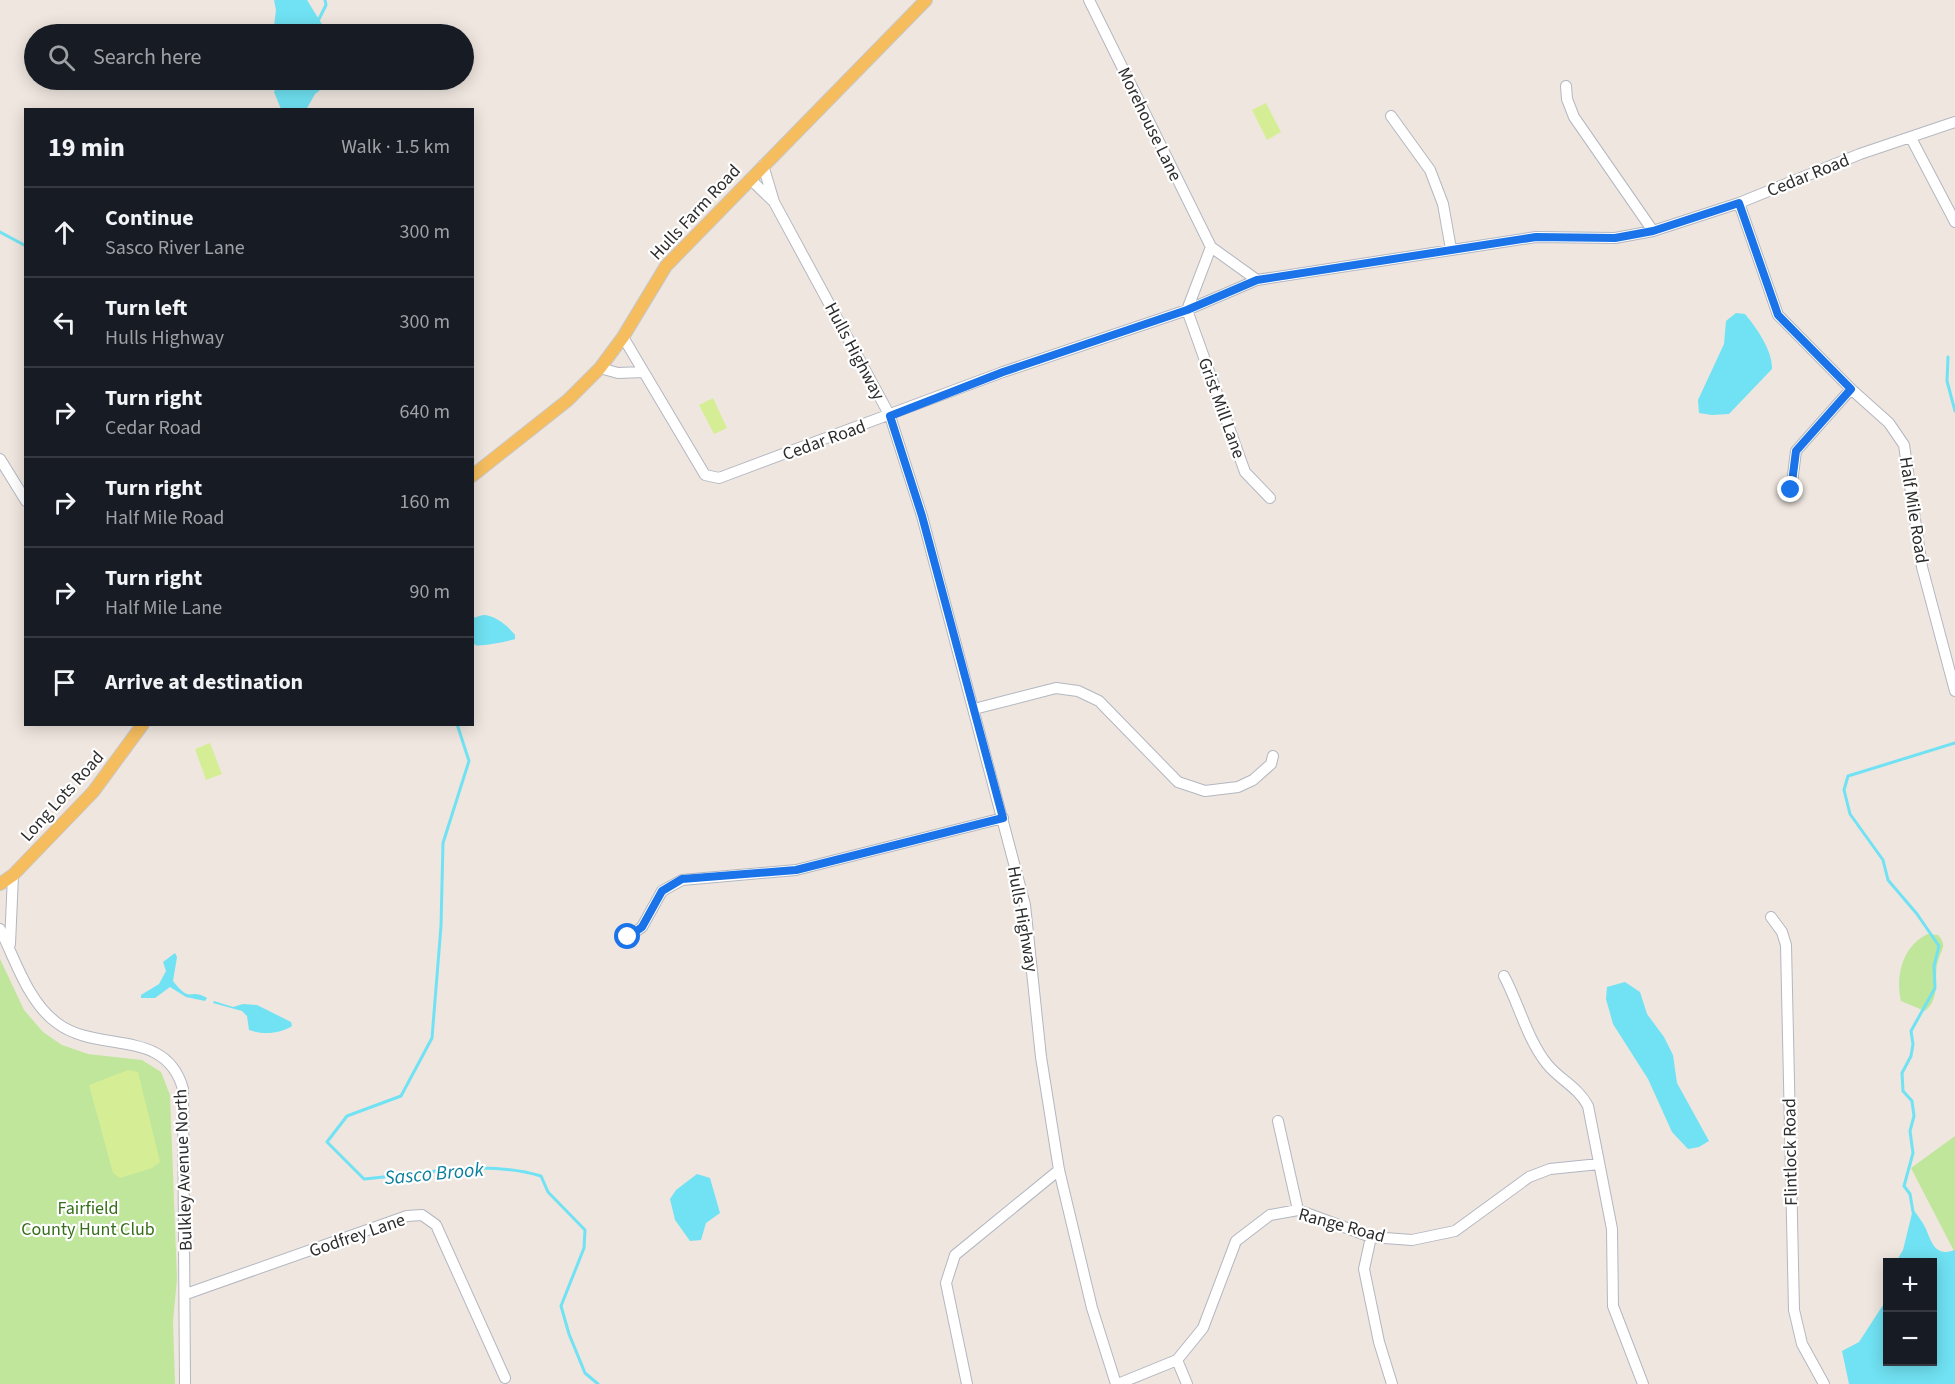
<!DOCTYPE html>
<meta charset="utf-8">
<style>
body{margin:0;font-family:"Source Sans 3",sans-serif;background:#20242c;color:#f1f3f6}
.controls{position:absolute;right:18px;bottom:18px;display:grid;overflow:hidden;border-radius:0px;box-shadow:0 3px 15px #0003}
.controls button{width:54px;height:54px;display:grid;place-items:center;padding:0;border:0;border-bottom:2px solid #363941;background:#171b24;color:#f1f3f6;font:30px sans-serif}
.stop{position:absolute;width:18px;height:18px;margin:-14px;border:4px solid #1a73e8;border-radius:50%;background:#fff}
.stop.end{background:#1a73e8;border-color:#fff;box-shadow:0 2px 6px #0008}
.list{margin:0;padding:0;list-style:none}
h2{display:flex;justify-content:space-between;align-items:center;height:78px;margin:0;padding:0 24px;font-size:26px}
h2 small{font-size:20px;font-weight:400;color:#9ea1a6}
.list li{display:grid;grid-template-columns:39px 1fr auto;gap:18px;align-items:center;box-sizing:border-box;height:90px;padding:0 24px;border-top:2px solid #363941}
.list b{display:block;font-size:22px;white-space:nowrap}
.list p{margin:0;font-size:20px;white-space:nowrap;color:#9ea1a6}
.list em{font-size:20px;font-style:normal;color:#9ea1a6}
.icon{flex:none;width:33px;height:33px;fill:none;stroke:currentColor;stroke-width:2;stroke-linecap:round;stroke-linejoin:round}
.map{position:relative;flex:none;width:1955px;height:1384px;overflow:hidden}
.search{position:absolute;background:#171b24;box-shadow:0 3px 15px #0003;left:24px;top:24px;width:450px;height:66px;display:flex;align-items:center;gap:15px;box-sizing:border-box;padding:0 21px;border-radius:33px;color:#9ea1a6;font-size:22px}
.panel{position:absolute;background:#171b24;box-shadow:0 3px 15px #0003;left:24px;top:108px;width:450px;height:618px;border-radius:0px}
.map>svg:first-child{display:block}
.green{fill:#bfe69b}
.pitch{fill:#d5ee96}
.water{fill:#70e2f3}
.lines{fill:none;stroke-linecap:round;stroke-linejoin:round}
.stream{stroke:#70e2f3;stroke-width:3}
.minor-casing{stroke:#b3b7c1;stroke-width:12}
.major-casing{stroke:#c8c8c8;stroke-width:14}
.minor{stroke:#fff;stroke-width:10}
.major{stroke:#f5bd5e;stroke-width:12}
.route{stroke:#1a73e8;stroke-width:8}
.labels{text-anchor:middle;stroke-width:4.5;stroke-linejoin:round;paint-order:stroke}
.street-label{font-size:18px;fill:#2d2d2d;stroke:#fff}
.park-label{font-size:18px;fill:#366f19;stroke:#fff}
.water-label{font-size:20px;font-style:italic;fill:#097f9e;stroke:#fff}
</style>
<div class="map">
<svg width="1955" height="1384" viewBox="0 0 1955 1384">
<rect width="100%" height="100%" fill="#efe6df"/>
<path class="green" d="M1928,934L1938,935C1948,946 1941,949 1938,961C1933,975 1942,997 1925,1011L1901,1001C1895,976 1903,945 1928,934Z
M0,959L24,1010L43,1032L62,1045L88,1054L142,1060L161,1072L170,1095L177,1279L173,1321L175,1384H0Z
M1955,1136V1253L1911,1168Z"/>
<path class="pitch" d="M1266,103L1281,132L1267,140L1252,110Z
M713,398L727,428L714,434L699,405Z
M210,743L222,774L206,780L195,749Z
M128,1070L138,1072L160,1162L152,1168L120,1178L113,1173L89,1085Z"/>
<path class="water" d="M274,0H307L328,34H273L276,10Z
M279,80H333L315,94L306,110L281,109L274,92Z
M1736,313L1745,314C1756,327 1773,351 1772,369L1729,414L1712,415L1699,413L1698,400L1724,344L1726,321Z
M483,615C495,615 508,626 515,635V639C510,641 479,647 475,645L473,641V618Z
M175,953L177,957L173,981C192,1005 188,987 207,998L205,1001L186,997L170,987L155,998H141V995L159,984L166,971L163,962Z
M1625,982L1640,992L1647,1014L1664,1037L1673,1055L1677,1083L1709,1141L1699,1147L1688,1149L1672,1132L1648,1079L1613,1024L1606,999L1607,987Z
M214,1001L233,1007L243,1004L257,1005L291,1022L292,1026C280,1034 263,1035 249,1030L247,1016L242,1011L213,1003Z
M697,1174L710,1178L720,1213L706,1223L701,1240L690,1241L675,1220L670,1199L676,1190Z
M1913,1209C1917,1215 1923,1222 1926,1229C1932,1244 1936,1257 1955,1250V1384H1849L1842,1351L1859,1342L1883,1305L1887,1304L1888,1362H1932V1262H1896L1903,1250Z"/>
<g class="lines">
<path class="stream" d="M317,23L326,5L325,0
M0,232L26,246
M1948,357L1947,381L1955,411
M457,724L469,761L443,843L441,926L432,1038L401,1096L347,1116L327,1142L364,1179C422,1174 484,1159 541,1176L548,1192L585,1230L584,1248L561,1306L569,1334L585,1373L598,1384
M1913,1212L1910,1194L1904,1186L1913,1153L1910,1131L1914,1116L1912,1101L1903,1091L1902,1073L1911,1056L1913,1044L1911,1031L1935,988L1934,966L1939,946L1917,914L1888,880L1883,860L1850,814L1844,790L1848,776L1955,743"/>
<g class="minor-casing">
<path id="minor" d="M1089,0L1211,247L1257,280
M1566,86L1567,99L1574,117L1653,231
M1391,116L1430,170L1443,204L1451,249
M1911,138L1955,222
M763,165L774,202L890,416L922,516L1025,905L1041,1057L1059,1170L1092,1308L1116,1384
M751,180L774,202
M1739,203L1778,315L1851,389L1889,423L1904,445L1922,567L1955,691
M1211,247L1187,310L1245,472L1270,498
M623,337L705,475L719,478L1003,372L1187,310L1257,280L1536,237L1615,238L1653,231L1739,203L1860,154L1955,122
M600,368L618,373L643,372
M0,459L26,501
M1791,491L1796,451L1851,389
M974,709L1056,688L1078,691L1099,701L1178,782L1205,791L1238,787L1253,780L1271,764L1273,756
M1771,917L1782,932L1786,945L1794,1310L1802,1344L1824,1384
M0,929C15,959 28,1002 57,1023C98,1054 166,1027 183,1089L185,1384
M628,937L642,927L662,891L682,880L796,870L1003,818
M10,944L13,875
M1504,976C1519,1004 1527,1039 1547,1064C1560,1080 1578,1087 1588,1106L1612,1229L1613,1306L1643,1384
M1278,1121L1298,1210
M1371,1237L1364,1269L1379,1342L1392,1384
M186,1294L407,1216L422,1215L436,1225L505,1378
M1177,1360L1187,1384
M967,1384L946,1283L955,1255L1059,1170
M1118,1384L1177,1360L1203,1328L1236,1241L1270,1215L1298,1210L1371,1237L1412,1240L1455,1231L1529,1177L1550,1169L1599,1164"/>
</g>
<g class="major-casing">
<path id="major" d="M472,476L568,400L600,368L623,337L666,266L926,0
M0,884L13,875L93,792L143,724"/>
</g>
<use href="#minor" class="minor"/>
<use href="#major" class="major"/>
</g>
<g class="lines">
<path class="route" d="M628,937L642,927L662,891L682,879L796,870L1003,818L922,516L890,416L1003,372L1187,310L1257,280L1536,237L1615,238L1653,231L1739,203L1778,315L1851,389L1796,451L1791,490"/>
</g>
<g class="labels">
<g class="street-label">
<text transform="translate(1150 124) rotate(64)" y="6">Morehouse Lane</text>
<text transform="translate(1808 175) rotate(-22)" y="6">Cedar Road</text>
<text transform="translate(695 212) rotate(-47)" y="6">Hulls Farm Road</text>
<text transform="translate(855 351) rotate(62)" y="6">Hulls Highway</text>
<text transform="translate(1222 408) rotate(70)" y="6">Grist Mill Lane</text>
<text transform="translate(824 440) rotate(-20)" y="6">Cedar Road</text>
<text transform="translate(1914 510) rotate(81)" y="6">Half Mile Road</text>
<text transform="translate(62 796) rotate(-48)" y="6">Long Lots Road</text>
<text transform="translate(1023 919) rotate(80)" y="6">Hulls Highway</text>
<text transform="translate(1790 1152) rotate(-91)" y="6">Flintlock Road</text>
<text transform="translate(183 1170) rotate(-92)" y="6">Bulkley Avenue North</text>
<text transform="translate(1342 1225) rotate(15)" y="6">Range Road</text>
<text transform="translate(357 1235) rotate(-19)" y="6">Godfrey Lane</text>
</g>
<g class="park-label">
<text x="88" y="1214">Fairfield<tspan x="88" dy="21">County Hunt Club</tspan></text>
</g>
<g class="water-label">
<text transform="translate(434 1173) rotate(-5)" y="7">Sasco Brook</text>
</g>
</g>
</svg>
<div class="controls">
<button>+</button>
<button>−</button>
</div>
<div class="stop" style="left:628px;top:937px"></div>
<div class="stop end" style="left:1791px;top:490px"></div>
<div class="search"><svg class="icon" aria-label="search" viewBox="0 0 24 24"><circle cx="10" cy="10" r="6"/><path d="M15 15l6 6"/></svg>Search here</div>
<section class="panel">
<h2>19 min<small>Walk · 1.5 km</small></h2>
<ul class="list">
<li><svg class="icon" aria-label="ahead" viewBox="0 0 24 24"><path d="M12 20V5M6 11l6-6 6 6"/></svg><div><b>Continue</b><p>Sasco River Lane</p></div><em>300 m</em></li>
<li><svg class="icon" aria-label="left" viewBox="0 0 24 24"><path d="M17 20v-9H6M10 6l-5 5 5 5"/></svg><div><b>Turn left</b><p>Hulls Highway</p></div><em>300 m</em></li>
<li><svg class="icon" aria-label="right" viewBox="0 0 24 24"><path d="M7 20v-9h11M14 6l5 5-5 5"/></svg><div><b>Turn right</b><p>Cedar Road</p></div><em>640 m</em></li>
<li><svg class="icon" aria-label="right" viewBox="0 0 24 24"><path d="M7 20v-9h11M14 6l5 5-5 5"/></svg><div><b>Turn right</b><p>Half Mile Road</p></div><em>160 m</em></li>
<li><svg class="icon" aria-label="right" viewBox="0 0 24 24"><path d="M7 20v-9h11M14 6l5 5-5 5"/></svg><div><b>Turn right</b><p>Half Mile Lane</p></div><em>90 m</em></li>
<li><svg class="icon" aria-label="arrive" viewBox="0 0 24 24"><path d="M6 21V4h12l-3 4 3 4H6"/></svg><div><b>Arrive at destination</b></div></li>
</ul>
</section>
</div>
